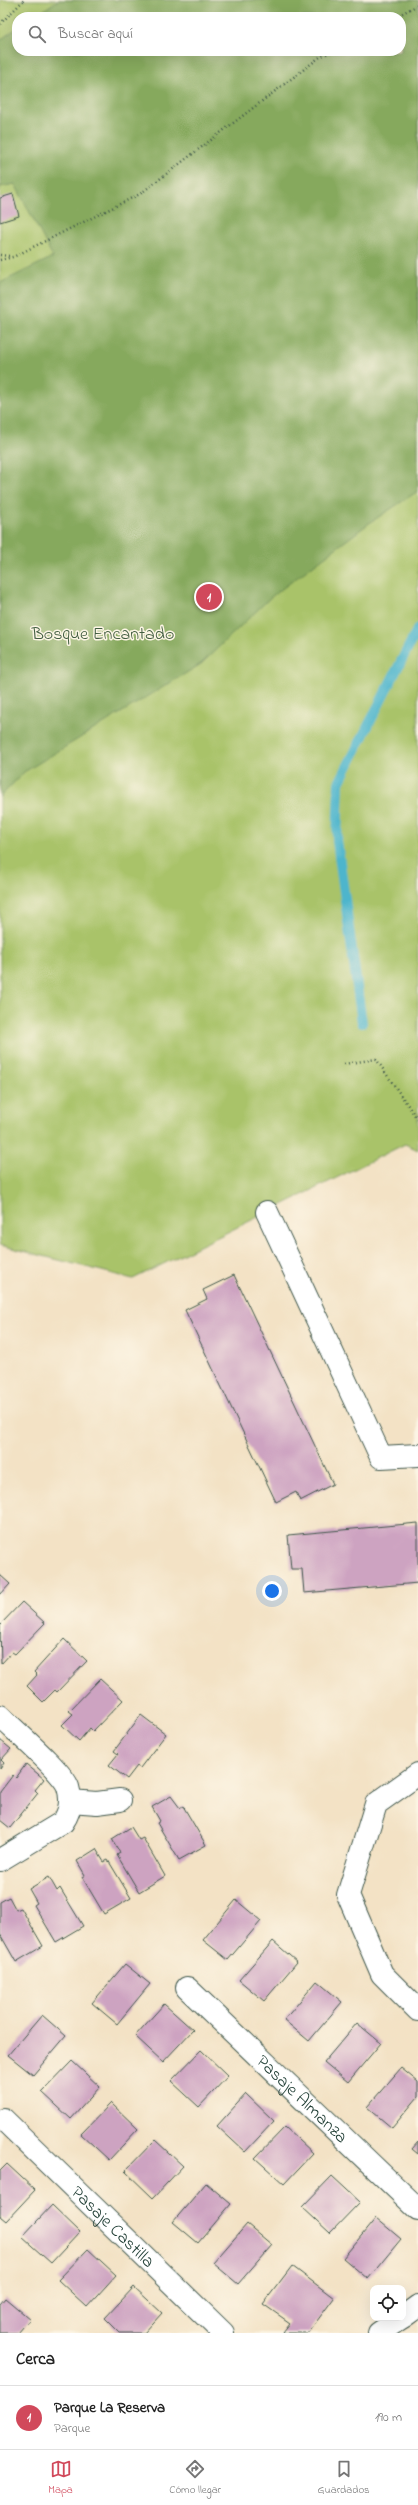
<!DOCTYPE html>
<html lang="es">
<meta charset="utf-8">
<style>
body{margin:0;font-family:"Indie Flower",sans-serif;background:#f2f2f2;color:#222}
.controls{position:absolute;right:12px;bottom:12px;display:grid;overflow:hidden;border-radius:8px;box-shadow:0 4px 16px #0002}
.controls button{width:36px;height:36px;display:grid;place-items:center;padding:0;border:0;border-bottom:1px solid #e0e0e0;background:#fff;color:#222;font:20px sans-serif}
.you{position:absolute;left:272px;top:1591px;width:14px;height:14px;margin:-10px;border:3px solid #fff;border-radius:50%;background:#1a73e8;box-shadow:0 0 0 6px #1a73e833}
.badge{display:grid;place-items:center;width:26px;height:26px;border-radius:50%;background:#d1495b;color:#fff;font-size:13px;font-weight:700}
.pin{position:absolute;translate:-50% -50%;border:2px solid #fff;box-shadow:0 1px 4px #0006}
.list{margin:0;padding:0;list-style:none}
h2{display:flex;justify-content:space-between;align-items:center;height:52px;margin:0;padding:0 16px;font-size:17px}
h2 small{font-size:13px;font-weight:400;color:#767676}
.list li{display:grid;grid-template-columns:26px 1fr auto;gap:12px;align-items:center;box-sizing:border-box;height:64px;padding:0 16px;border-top:1px solid #e0e0e0}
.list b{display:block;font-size:15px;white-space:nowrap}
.list p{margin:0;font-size:13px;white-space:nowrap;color:#767676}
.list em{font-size:13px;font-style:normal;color:#767676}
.icon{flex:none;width:22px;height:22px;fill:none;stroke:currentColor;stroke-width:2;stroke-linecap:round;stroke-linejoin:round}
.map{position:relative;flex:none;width:418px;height:2333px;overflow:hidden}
.search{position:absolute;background:#fff;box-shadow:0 4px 16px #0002;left:12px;right:12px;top:12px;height:44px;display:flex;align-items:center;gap:10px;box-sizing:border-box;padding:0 14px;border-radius:16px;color:#767676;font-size:15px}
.sheet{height:116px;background:#fff}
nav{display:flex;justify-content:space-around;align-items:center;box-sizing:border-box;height:56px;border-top:1px solid #e0e0e0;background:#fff;font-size:11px;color:#767676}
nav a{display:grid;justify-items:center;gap:2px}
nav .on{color:#d1495b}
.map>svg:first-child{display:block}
.green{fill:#a9c369;stroke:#64804e;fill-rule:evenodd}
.forest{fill:#86a95d;stroke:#527348}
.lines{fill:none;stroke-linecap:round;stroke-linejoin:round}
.stream{stroke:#4eb5cc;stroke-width:10}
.building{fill:#cda3c1}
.minor-casing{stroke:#3f564a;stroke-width:24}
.path{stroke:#3f564a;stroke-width:2.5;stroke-dasharray:1 3;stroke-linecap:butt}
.minor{stroke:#fff;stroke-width:22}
.labels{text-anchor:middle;stroke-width:3;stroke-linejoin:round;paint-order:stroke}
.park-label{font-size:18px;fill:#425e41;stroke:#fcf5e5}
.street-label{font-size:18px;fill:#1f3d34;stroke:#fcf5e5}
</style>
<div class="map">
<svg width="418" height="2333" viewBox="0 0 418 2333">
<rect width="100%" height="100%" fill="#fcf5e5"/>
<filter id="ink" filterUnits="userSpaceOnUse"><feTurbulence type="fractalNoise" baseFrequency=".025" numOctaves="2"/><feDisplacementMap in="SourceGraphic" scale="8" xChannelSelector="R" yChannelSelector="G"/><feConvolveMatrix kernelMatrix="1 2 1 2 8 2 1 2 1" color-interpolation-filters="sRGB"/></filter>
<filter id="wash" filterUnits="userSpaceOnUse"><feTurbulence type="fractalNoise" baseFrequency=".012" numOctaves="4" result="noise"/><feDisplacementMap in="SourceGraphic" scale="16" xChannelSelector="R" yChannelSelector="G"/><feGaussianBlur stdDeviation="0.9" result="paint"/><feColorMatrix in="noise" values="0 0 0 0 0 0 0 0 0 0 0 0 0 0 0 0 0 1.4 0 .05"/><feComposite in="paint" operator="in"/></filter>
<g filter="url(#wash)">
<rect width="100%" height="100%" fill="#f3e2c5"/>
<path class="green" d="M0,0H418V1150L405,1144L133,1279L0,1245ZM17,17H401V51H17Z"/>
<path class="forest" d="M58,0H418V491L368,524L271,597L201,664L24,772L0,797V283L53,257L15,184L0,187V40L17,28V51H401V17H34Z"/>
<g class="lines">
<path class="stream" d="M362,1023L337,841L339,783L418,628"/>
</g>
<g id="blocks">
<path class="building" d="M13,194L19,216L0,222V198Z
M234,1275L333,1484L300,1501L296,1492L276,1502L185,1310L207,1299L203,1290Z
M418,1523V1583L304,1593L302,1569H291L288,1535Z
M0,1575L10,1584L0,1595Z
M22,1602L45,1623L15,1654L12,1652L1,1664L0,1625Z
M64,1639L87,1661L57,1692L55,1690L43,1702L27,1686L37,1675L34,1672Z
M100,1679L123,1700L93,1731L90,1728L79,1741L62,1725L73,1714L69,1711Z
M141,1715L166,1734L140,1768L137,1766L127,1779L109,1765L118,1754L114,1751Z
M0,1740L11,1749L1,1760L4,1763L0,1769Z
M26,1764L44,1779L35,1790L38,1793L10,1828L0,1820V1792L13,1775L16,1778Z
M171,1796L180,1808L183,1806L206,1845L179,1860L157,1823L160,1821L152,1807Z
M131,1827L139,1840L143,1838L165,1876L139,1892L117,1855L120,1853L112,1839Z
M96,1849L104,1862L108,1860L131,1898L104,1914L82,1877L85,1875L77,1861Z
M49,1877L57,1891L60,1888L83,1926L56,1942L34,1905L37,1903L29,1889Z
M9,1897L16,1910L21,1908L43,1946L16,1962L0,1934V1902Z
M236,1900L261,1921L228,1960L203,1940Z
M273,1941L297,1962L264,2001L239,1980Z
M125,1964L150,1984L117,2024L92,2003Z
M317,1981L342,2002L309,2041L284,2020Z
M164,2004L193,2030L163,2062L135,2036Z
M42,2015L66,2036L33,2075L8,2055Z
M357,2023L381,2043L348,2082L324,2062Z
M201,2050L228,2076L199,2107L171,2081Z
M72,2061L100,2087L71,2119L42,2092Z
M401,2068L418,2082V2097L392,2128L367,2107Z
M246,2094L274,2121L245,2152L217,2126Z
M111,2103L138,2129L109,2160L81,2134Z
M285,2127L313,2153L284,2184L255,2158Z
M155,2140L183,2166L153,2198L125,2171Z
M418,2142V2154L412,2149Z
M7,2164L35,2190L6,2221L0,2216V2171Z
M332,2176L360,2202L330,2233L302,2207Z
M206,2183L231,2204L198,2243L173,2222Z
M52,2205L80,2232L51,2263L22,2237Z
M376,2218L401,2239L368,2279L343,2258Z
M247,2224L272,2245L238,2284L213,2263Z
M88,2249L116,2275L87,2307L58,2280Z
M292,2266L334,2298L308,2333H285L283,2332L290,2323L263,2304Z
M134,2287L162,2313L144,2333H120L105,2318Z
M5,2298L30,2319L18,2333H0V2304Z"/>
</g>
</g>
<g filter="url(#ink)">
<use href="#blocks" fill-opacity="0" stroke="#3f564a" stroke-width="1"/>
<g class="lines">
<g class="minor-casing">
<g id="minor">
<path d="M267,1212L381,1457L418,1455"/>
<path d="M0,1716C14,1730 63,1772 68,1787C72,1800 70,1812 63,1822L0,1860"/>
<path d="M418,1774L376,1804L348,1895L382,1974L418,2010"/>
<path d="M70,1801L97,1803L120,1800"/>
<path id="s1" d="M187,1988L418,2209"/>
<path id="s2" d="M3,2119L223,2333"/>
<path d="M403,2317L418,2306"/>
<path d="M379,2333L401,2318"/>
</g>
</g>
<path class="path" d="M395,17L418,5
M0,24L24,0
M0,255L10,256
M0,260L13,257L140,194L320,57L332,51
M344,1064L376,1059L418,1120"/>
<use href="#minor" class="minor"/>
</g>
</g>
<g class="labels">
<g class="park-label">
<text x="103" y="639">Bosque Encantado</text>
</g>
<g class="street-label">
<text dy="6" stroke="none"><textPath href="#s1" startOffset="160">Pasaje Almanza</textPath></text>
<text dy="6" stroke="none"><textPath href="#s2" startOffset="154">Pasaje Castilla</textPath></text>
</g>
</g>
</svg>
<div class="controls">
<button><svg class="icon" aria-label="locate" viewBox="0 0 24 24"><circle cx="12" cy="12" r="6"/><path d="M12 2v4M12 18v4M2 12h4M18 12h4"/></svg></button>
</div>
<div class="you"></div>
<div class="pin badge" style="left:209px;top:597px">1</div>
<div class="search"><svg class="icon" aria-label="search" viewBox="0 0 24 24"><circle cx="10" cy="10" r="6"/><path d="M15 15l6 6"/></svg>Buscar aquí</div>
</div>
<section class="sheet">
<h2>Cerca<small></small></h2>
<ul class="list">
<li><span class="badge">1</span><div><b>Parque La Reserva</b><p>Parque</p></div><em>190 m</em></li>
</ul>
</section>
<nav>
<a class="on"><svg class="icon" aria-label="map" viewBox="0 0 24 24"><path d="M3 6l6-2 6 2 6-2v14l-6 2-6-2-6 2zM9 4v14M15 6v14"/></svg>Mapa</a>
<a><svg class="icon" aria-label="directions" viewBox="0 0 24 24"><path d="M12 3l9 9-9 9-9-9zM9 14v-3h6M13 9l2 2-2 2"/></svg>Cómo llegar</a>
<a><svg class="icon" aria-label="saved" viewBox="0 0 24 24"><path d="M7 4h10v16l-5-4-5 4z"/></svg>Guardados</a>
</nav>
